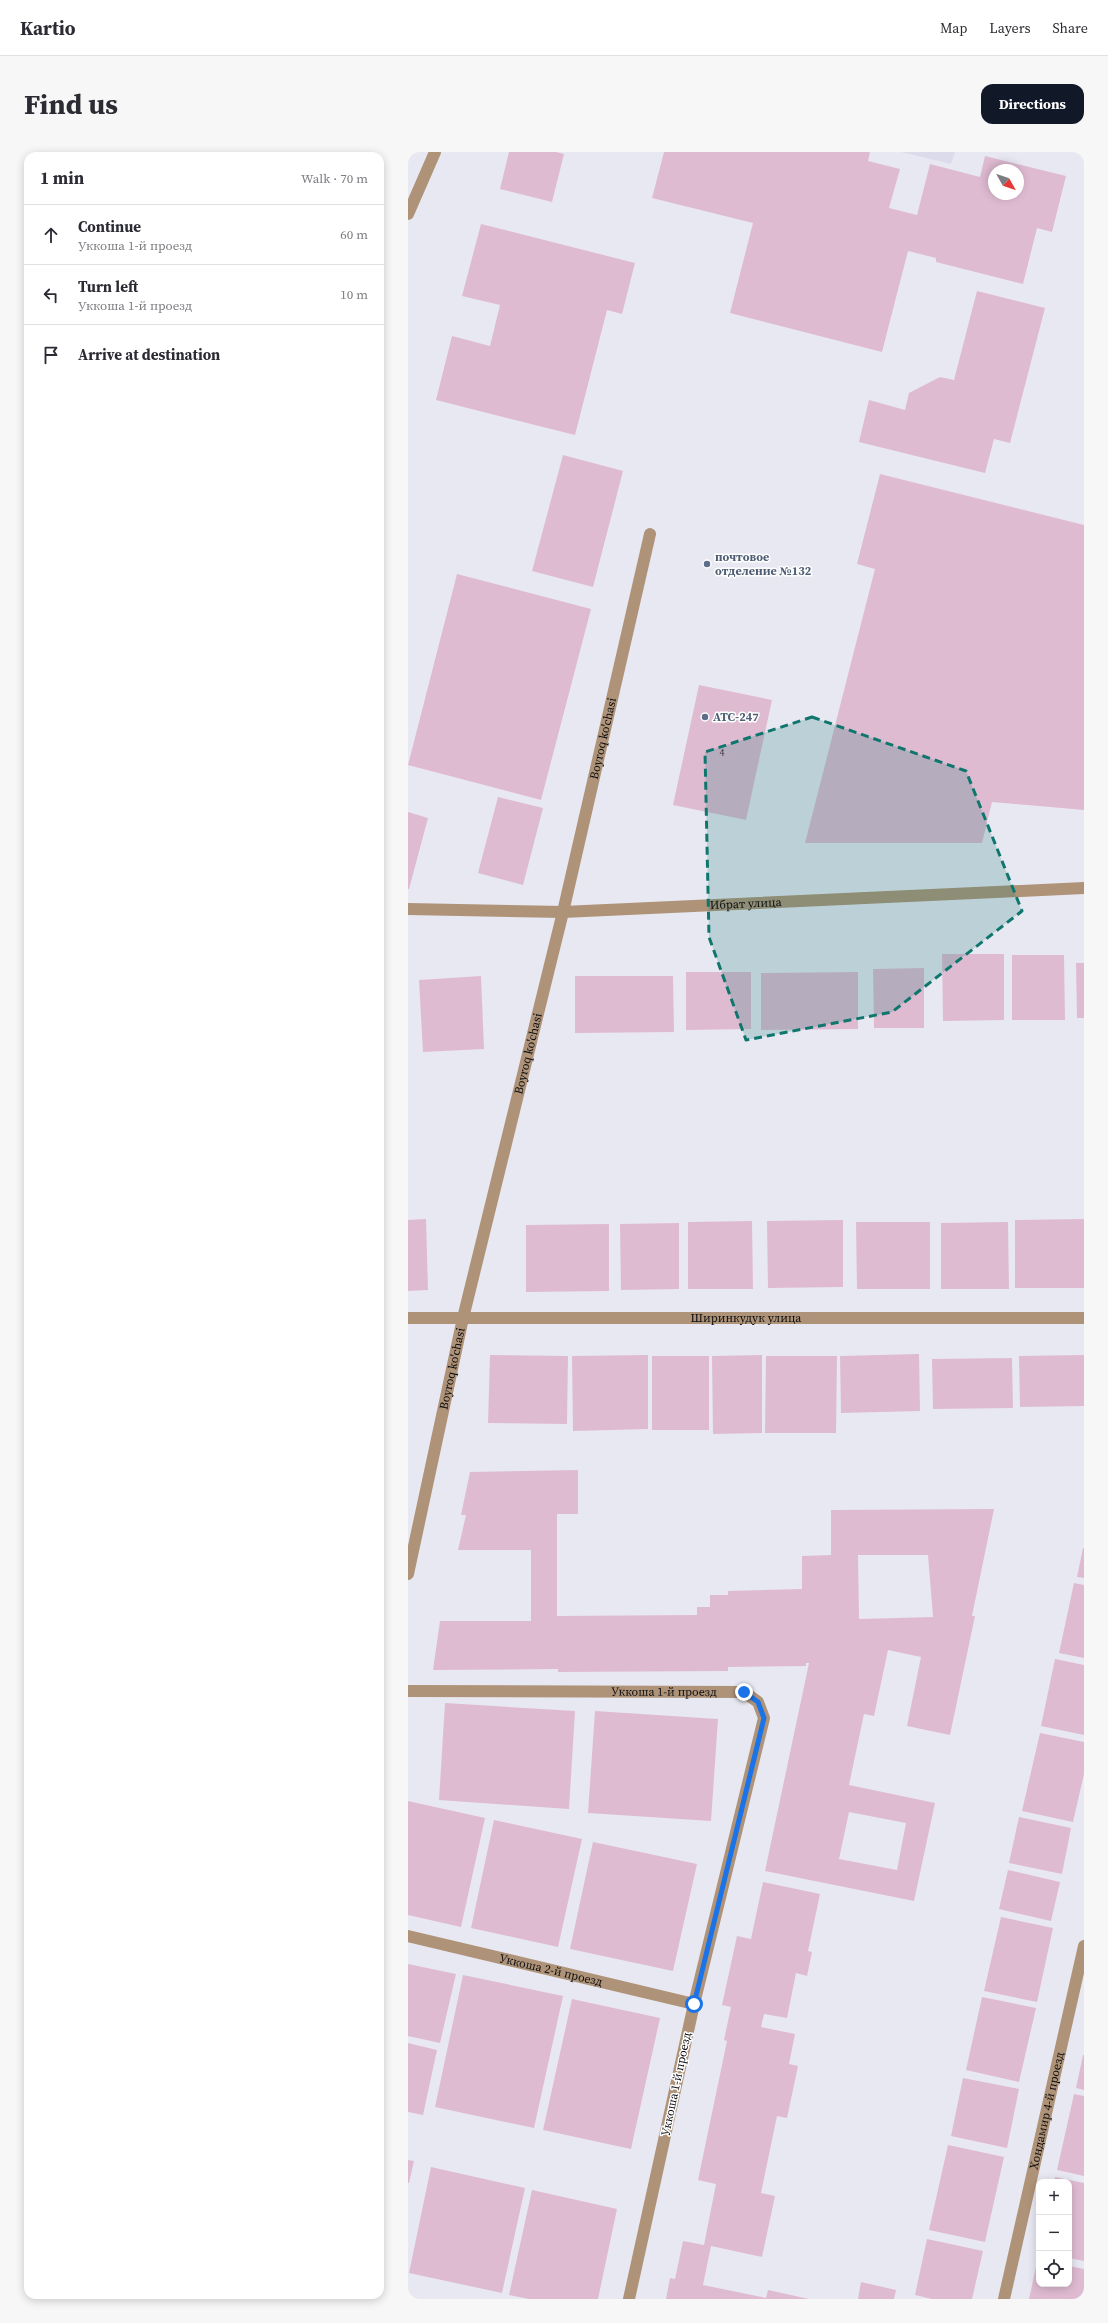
<!DOCTYPE html>
<meta charset="utf-8">
<style>
body{margin:0;font-family:"Source Serif 4",serif;background:#f7f7f7;color:#2b2b33}
.controls{position:absolute;right:12px;bottom:12px;display:grid;overflow:hidden;border-radius:8px;box-shadow:0 2px 10px #0003}
.controls button{width:36px;height:36px;display:grid;place-items:center;padding:0;border:0;border-bottom:1px solid #e1e1e2;background:#fff;color:#2b2b33;font:20px sans-serif}
.compass{position:absolute;left:580px;top:12px;width:36px;height:36px;border-radius:50%;background:#fff;box-shadow:0 2px 10px #0003;rotate:130deg}
.stop{position:absolute;width:12px;height:12px;margin:-9px;border:3px solid #1a73e8;border-radius:50%;background:#fff}
.stop.end{background:#1a73e8;border-color:#fff;box-shadow:0 1px 4px #0008}
.list{margin:0;padding:0;list-style:none}
h2{display:flex;justify-content:space-between;align-items:center;height:52px;margin:0;padding:0 16px;font-size:17px}
h2 small{font-size:13px;font-weight:400;color:#7c7c81}
.list li{display:grid;grid-template-columns:26px 1fr auto;gap:12px;align-items:center;box-sizing:border-box;height:60px;padding:0 16px;border-top:1px solid #e1e1e2}
.list b{display:block;font-size:15px;white-space:nowrap}
.list p{margin:0;font-size:13px;white-space:nowrap;color:#7c7c81}
.list em{font-size:13px;font-style:normal;color:#7c7c81}
.icon{flex:none;width:22px;height:22px;fill:none;stroke:currentColor;stroke-width:2;stroke-linecap:round;stroke-linejoin:round}
.map{position:relative;flex:none;width:676px;height:2147px;overflow:hidden;border-radius:12px}
header{display:flex;align-items:center;gap:24px;box-sizing:border-box;height:56px;padding:0 20px;background:#fff;border-bottom:1px solid #e1e1e2}
header strong{font-size:19px}
nav{display:flex;gap:22px;margin-inline-start:auto;font-size:14px}
.intro{display:flex;align-items:center;justify-content:space-between;box-sizing:border-box;height:96px;padding:0 24px}
h1{margin:0;font-size:28px}
.button{padding:10px 18px;border-radius:12px;background:#111827;color:#fff;font-size:14px;font-weight:700}
main{display:flex;gap:24px;padding:0 24px}
aside{flex:1;background:#fff;border-radius:12px;box-shadow:0 2px 10px #0003}
.map>svg:first-child{display:block}
.built{fill:#dbdbec}
.building{fill:#dfbbd2;fill-rule:evenodd}
.lines{fill:none;stroke-linecap:round;stroke-linejoin:round}
.street{stroke:#ae9378;stroke-width:12}
.route{stroke:#1a73e8;stroke-width:5}
.marked{fill:#0f766e;fill-opacity:0.2;stroke:#0f766e;stroke-width:3;stroke-dasharray:8 5;stroke-linejoin:round}
.service-dot{fill:#5c6f8a;stroke:#fff;stroke-width:1.5}
.labels{text-anchor:middle;stroke-width:3;stroke-linejoin:round;paint-order:stroke}
.number-label{font-size:10px;fill:#413840}
.service-label{font-size:12px;font-weight:bold;fill:#4e5e75;stroke:#fff;text-anchor:start}
.street-label{font-size:12px;fill:#0c0c0f;stroke:#fff}
</style>
<header>
<strong>Kartio</strong>
<nav><a>Map</a><a>Layers</a><a>Share</a></nav>
</header>
<div class="intro"><h1>Find us</h1><a class="button">Directions</a></div>
<main>
<aside>
<h2>1 min<small>Walk · 70 m</small></h2>
<ul class="list">
<li><svg class="icon" aria-label="ahead" viewBox="0 0 24 24"><path d="M12 20V5M6 11l6-6 6 6"/></svg><div><b>Continue</b><p>Уккоша 1-й проезд</p></div><em>60 m</em></li>
<li><svg class="icon" aria-label="left" viewBox="0 0 24 24"><path d="M17 20v-9H6M10 6l-5 5 5 5"/></svg><div><b>Turn left</b><p>Уккоша 1-й проезд</p></div><em>10 m</em></li>
<li><svg class="icon" aria-label="arrive" viewBox="0 0 24 24"><path d="M6 21V4h12l-3 4 3 4H6"/></svg><div><b>Arrive at destination</b></div></li>
</ul>
</aside>
<div class="map">
<svg width="676" height="2147" viewBox="0 0 676 2147">
<rect width="100%" height="100%" fill="#e8e8f2"/>
<path class="built" d="M493,0H547L543,12Z"/>
<path class="building" d="M101,0H148L156,2L144,50L92,37Z
M256,0H462L460,9L492,17L481,56L509,63L522,12L572,25L577,4L658,24L644,80L629,76L615,132L528,110V106L500,99L474,200L322,161L345,71L244,46ZM586,18H610V42H586Z
M73,72L227,111L214,162L199,158L167,283L28,248L44,184L82,194L92,153L54,144Z
M569,139L637,156L602,291L586,287L577,321L451,290L461,248L497,258L501,241L532,225L546,228Z
M155,303L215,319L185,435L124,419Z
M472,322L676,373V658L584,650L574,691H397L467,417L449,412Z
M49,422L183,457L133,648L0,613Z
M291,533L364,548L338,668L265,653Z
M90,645L135,656L115,733L70,721Z
M0,660L20,666L1,737H0Z
M534,802H596V868L535,869Z
M604,803H656L657,868H604Z
M668,811H676V866H669Z
M516,816V876H466L465,817Z
M278,820H343V877L278,878Z
M450,820V877L353,878V821Z
M73,824L76,897L15,900L11,828Z
M167,824H265L266,880L167,881Z
M18,1067L20,1138L0,1139V1068Z
M676,1067V1136H607V1068Z
M435,1068V1135L360,1136L359,1069Z
M344,1069L345,1137H280V1070Z
M448,1070H522V1137H449Z
M600,1070L601,1137H533V1071Z
M271,1071V1137L213,1138L212,1072Z
M201,1072V1139L118,1140V1073Z
M511,1202L512,1259L433,1261L432,1204Z
M82,1203L160,1204L159,1272L80,1271Z
M240,1203V1277L165,1279L164,1204Z
M354,1203V1281L305,1282L304,1204Z
M676,1203V1254L612,1255L611,1204Z
M244,1204H301V1278H244Z
M358,1204H429L428,1281H357Z
M604,1206L605,1256L525,1257L524,1207Z
M170,1318V1362H149V1464L289,1463V1455H302V1443H320V1439L394,1437V1404L423,1403V1358L586,1357L564,1464H567L542,1583L499,1574L513,1505L480,1498L466,1564L456,1562L441,1633L527,1651L506,1749L357,1719L401,1511H398V1514L320,1515V1519L150,1520V1517L25,1518L32,1469H123V1398H50L58,1363H53L62,1320ZM450,1403H520L525,1465L451,1467ZM441,1660L498,1671L489,1718L431,1707Z
M675,1396H676V1426L669,1425Z
M666,1431L676,1433V1506L651,1501Z
M647,1507L676,1513V1583L633,1574Z
M37,1551L167,1559L161,1657L31,1648Z
M187,1559L310,1567L303,1669L180,1661Z
M632,1581L676,1590V1622L665,1670L614,1659Z
M0,1649L77,1666L53,1775L0,1763Z
M611,1665L663,1676L654,1722L601,1711Z
M86,1668L174,1687L150,1795L63,1776Z
M185,1690L289,1712L265,1819L162,1797Z
M600,1718L652,1730L643,1769L591,1757Z
M355,1730L412,1742L400,1799L404,1800L399,1824L388,1821L379,1866L356,1862L353,1875L387,1882L381,1912L390,1914L379,1966L369,1964L353,2041L367,2044L354,2105L303,2094L295,2133L358,2146L360,2138L401,2147H258L262,2126L267,2127L275,2089L296,2093L308,2032L290,2028L319,1889L316,1888L323,1855L314,1853L329,1784L343,1787Z
M593,1765L645,1776L629,1850L576,1839Z
M0,1812L48,1822L32,1891L0,1884Z
M55,1823L155,1844L126,1976L27,1955Z
M574,1845L628,1856L611,1930L558,1918Z
M164,1847L252,1866L223,1997L135,1978Z
M0,1891L29,1898L15,1963L0,1960Z
M675,1903H676V1938L668,1936Z
M555,1926L611,1937L599,1996L543,1984Z
M666,1942L676,1944V2024L649,2018Z
M540,1993L596,2005L577,2090L521,2078Z
M0,2008L6,2009L1,2031H0Z
M23,2015L117,2036L94,2141L1,2121Z
M647,2025L676,2031V2109L661,2106V2030H646Z
M124,2038L209,2057L190,2147H121L101,2143Z
M519,2087L575,2099L564,2147H524L507,2143Z
M630,2106L631,2132H661V2114L676,2117V2147H621Z
M453,2130L488,2138L486,2147H450Z"/>
<g class="lines">
<g class="street">
<path d="M0,62L27,0"/>
<path id="s1" d="M0,757L155,760L676,736"/>
<path id="s2" d="M0,1166H676"/>
<path id="s3" d="M0,1422L55,1166L155,760L242,382"/>
<path id="s4" d="M0,1539L336,1540L350,1550L356,1566L286,1852L221,2147"/>
<path id="s5" d="M0,1784L286,1852"/>
<path id="s6" d="M596,2147L676,1794"/>
</g>
</g>
<g class="lines">
<path class="route" d="M286,1852L356,1566L350,1550L336,1540"/>
</g>
<path class="marked" d="M404,565L558,619L614,759L484,860L338,888L301,785L297,600Z"/>
<g class="service-dot">
<circle cx="299" cy="412" r="4"/>
<circle cx="297" cy="565" r="4"/>
</g>
<g class="labels">
<g class="number-label">
<text x="314" y="604">4</text>
</g>
<g class="service-label">
<text x="307" y="409">почтовое<tspan x="307" dy="14">отделение №132</tspan></text>
<text x="305" y="569">АТС-247</text>
</g>
<g class="street-label">
<text dy="4" stroke="none"><textPath href="#s3" startOffset="858">Boyroq ko'chasi</textPath></text>
<text dy="4" stroke="none"><textPath href="#s1" startOffset="338">Ибрат улица</textPath></text>
<text dy="4" stroke="none"><textPath href="#s3" startOffset="534">Boyroq ko'chasi</textPath></text>
<text dy="4" stroke="none"><textPath href="#s2" startOffset="338">Ширинкудук улица</textPath></text>
<text dy="4" stroke="none"><textPath href="#s3" startOffset="210">Boyroq ko'chasi</textPath></text>
<text dy="4" stroke="none"><textPath href="#s4" startOffset="256">Уккоша 1-й проезд</textPath></text>
<text dy="4" stroke="none"><textPath href="#s5" startOffset="147">Уккоша 2-й проезд</textPath></text>
<text transform="translate(268 1932) rotate(-78)" y="4">Уккоша 1-й проезд</text>
<text dy="4" stroke="none"><textPath href="#s6" startOffset="193">Хондамир 4-й проезд</textPath></text>
</g>
</g>
</svg>
<div class="controls">
<button>+</button>
<button>−</button>
<button><svg class="icon" aria-label="locate" viewBox="0 0 24 24"><circle cx="12" cy="12" r="6"/><path d="M12 2v4M12 18v4M2 12h4M18 12h4"/></svg></button>
</div>
<svg class="compass" viewBox="-18 -18 36 36"><path d="M0-13l5 13h-10z" fill="#e53935"/><path d="M0 13l5-13h-10z" fill="#7c7c81"/></svg>
<div class="stop" style="left:286px;top:1852px"></div>
<div class="stop end" style="left:336px;top:1540px"></div>
</div>
</main>
